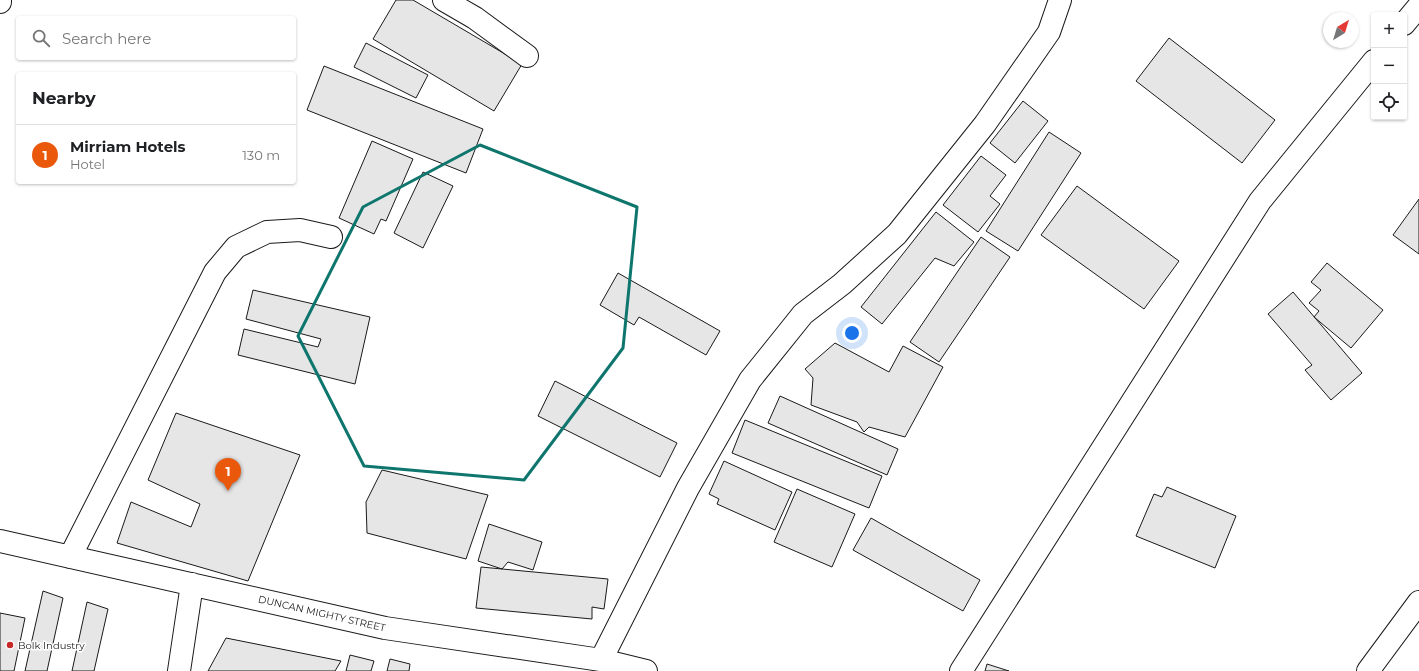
<!DOCTYPE html>
<meta charset="utf-8">
<style>
body{margin:0;font-family:Montserrat,sans-serif;background:#f6f6f6;color:#202124}
.controls{position:absolute;right:12px;top:12px;display:grid;overflow:hidden;border-radius:4px;box-shadow:0 1px 3px #0004}
.controls button{width:36px;height:36px;display:grid;place-items:center;padding:0;border:0;border-bottom:1px solid #e0e0e0;background:#fff;color:#202124;font:20px sans-serif}
.compass{position:absolute;left:1323px;top:12px;width:36px;height:36px;border-radius:50%;background:#fff;box-shadow:0 1px 3px #0004;rotate:38deg}
.you{position:absolute;left:852px;top:333px;width:14px;height:14px;margin:-10px;border:3px solid #fff;border-radius:50%;background:#1a73e8;box-shadow:0 0 0 6px #1a73e833}
.badge{display:grid;place-items:center;width:26px;height:26px;border-radius:50%;background:#ea580c;color:#fff;font-size:13px;font-weight:700}
.pin{position:absolute;translate:-50% -33px;filter:drop-shadow(0 1px 2px #0008)}
.pin::after{content:'';position:absolute;top:21px;width:14px;height:12px;background:inherit;clip-path:polygon(0 0,100% 0,50% 100%)}
.list{margin:0;padding:0;list-style:none}
h2{display:flex;justify-content:space-between;align-items:center;height:52px;margin:0;padding:0 16px;font-size:17px}
h2 small{font-size:13px;font-weight:400;color:#757577}
.list li{display:grid;grid-template-columns:26px 1fr auto;gap:12px;align-items:center;box-sizing:border-box;height:60px;padding:0 16px;border-top:1px solid #e0e0e0}
.list b{display:block;font-size:15px;white-space:nowrap}
.list p{margin:0;font-size:13px;white-space:nowrap;color:#757577}
.list em{font-size:13px;font-style:normal;color:#757577}
.icon{flex:none;width:22px;height:22px;fill:none;stroke:currentColor;stroke-width:2;stroke-linecap:round;stroke-linejoin:round}
.map{position:relative;flex:none;width:1419px;height:671px;overflow:hidden}
.search{position:absolute;background:#fff;box-shadow:0 1px 3px #0004;left:16px;top:16px;width:280px;height:44px;display:flex;align-items:center;gap:10px;box-sizing:border-box;padding:0 14px;border-radius:4px;color:#757577;font-size:15px}
.panel{position:absolute;background:#fff;box-shadow:0 1px 3px #0004;left:16px;top:72px;width:280px;height:112px;border-radius:4px}
.map>svg:first-child{display:block}
.building{fill:#e6e6e6;stroke:#1a1a1a}
.lines{fill:none;stroke-linecap:round;stroke-linejoin:round}
.minor-casing{stroke:#1a1a1a;stroke-width:24}
.major-casing{stroke:#1a1a1a;stroke-width:24}
.minor{stroke:#fff;stroke-width:22}
.major{stroke:#fff;stroke-width:22}
.marked{fill:none;stroke:#0f766e;stroke-width:3;stroke-linejoin:round}
.poi-dot{fill:#c62828;stroke:#fff;stroke-width:1.5}
.labels{text-anchor:middle;stroke-width:3;stroke-linejoin:round;paint-order:stroke}
.street-label{font-size:10px;fill:#1a1a1a;stroke:#fff}
.poi-label{font-size:10px;fill:#1a1a1a;stroke:#fff;text-anchor:start}
</style>
<div class="map">
<svg width="1419" height="671" viewBox="0 0 1419 671">
<rect width="100%" height="100%" fill="#fff"/>
<path class="building" d="M396,0H413L522,64L494,111L373,39Z
M1169,38L1275,120L1242,163L1136,81Z
M366,43L428,75L416,98L354,67Z
M324,66L483,129L466,173L307,110Z
M1023,101L1048,121L1015,163L990,143Z
M1049,132L1081,153L1018,251L986,231Z
M372,141L413,159L386,221L381,219L374,234L339,218Z
M981,156L1006,175L990,196L1000,204L978,232L943,205Z
M423,172L453,186L423,248L394,233Z
M1077,186L1179,261L1144,309L1041,235Z
M1419,199V254L1393,235Z
M936,212L974,242L954,266L935,258L882,324L861,307Z
M981,237L1010,257L939,362L910,342Z
M1327,263L1383,310L1351,348L1314,317L1319,311L1309,303L1321,290L1311,282Z
M618,273L720,331L706,355L639,317L634,325L600,305Z
M253,290L370,317L355,384L238,355L244,329L318,347L321,339L246,319Z
M1293,292L1362,373L1331,400L1305,370L1312,365L1268,314Z
M835,343L889,372L903,346L943,367L905,437L869,427L864,432L857,422L811,405L813,378L805,369Z
M555,381L677,443L660,477L538,416Z
M780,396L898,449L887,475L768,423Z
M176,413L300,455L248,581L117,543L131,502L191,527L200,504L148,480Z
M745,420L882,476L869,508L732,453Z
M724,461L792,492L775,530L717,504L719,499L709,494Z
M382,470L488,495L466,559L367,533L366,502Z
M1167,487L1236,516L1215,568L1136,536L1154,494L1162,497Z
M797,489L855,514L832,567L774,542Z
M871,518L980,580L963,611L853,550Z
M489,524L542,542L533,570L508,562L502,569L478,561Z
M481,567L608,579L604,609L592,607V619L476,608Z
M43,591L63,598L47,671H25Z
M87,602L108,609L94,671H72Z
M0,613L25,618L14,671H0Z
M226,638L341,661L335,671H208Z
M350,655L374,661L371,671H346Z
M390,659L410,664L409,671H387Z
M987,664L1009,671H985Z"/>
<g class="lines">
<g class="minor-casing">
<path id="minor" d="M444,0L475,18L527,56
M1404,24L1419,6
M0,541L385,628L601,660L646,671
M70,557L215,272L236,247L267,232L300,230L331,237
M601,660L688,488L750,380L803,314L842,284L897,234L985,124L1049,32L1060,0
M179,671L192,584
M961,671L1260,201L1374,61
M1368,671L1419,602"/>
</g>
<g class="major-casing">
<path id="major" d="M0,2V0"/>
</g>
<use href="#minor" class="minor"/>
<use href="#major" class="major"/>
</g>
<path class="marked" d="M480,145L637,207L623,348L524,480L364,466L298,336L363,207Z"/>
<circle class="poi-dot" cx="10" cy="645" r="4"/>
<g class="labels">
<g class="street-label">
<text transform="translate(322 613) rotate(13)" y="4">DUNCAN MIGHTY STREET</text>
</g>
<g class="poi-label">
<text x="18" y="649">Bolk Industry</text>
</g>
</g>
</svg>
<div class="controls">
<button>+</button>
<button>−</button>
<button><svg class="icon" aria-label="locate" viewBox="0 0 24 24"><circle cx="12" cy="12" r="6"/><path d="M12 2v4M12 18v4M2 12h4M18 12h4"/></svg></button>
</div>
<svg class="compass" viewBox="-18 -18 36 36"><path d="M0-13l5 13h-10z" fill="#e53935"/><path d="M0 13l5-13h-10z" fill="#757577"/></svg>
<div class="you"></div>
<div class="pin badge" style="left:228px;top:491px">1</div>
<div class="search"><svg class="icon" aria-label="search" viewBox="0 0 24 24"><circle cx="10" cy="10" r="6"/><path d="M15 15l6 6"/></svg>Search here</div>
<section class="panel">
<h2>Nearby<small></small></h2>
<ul class="list">
<li><span class="badge">1</span><div><b>Mirriam Hotels</b><p>Hotel</p></div><em>130 m</em></li>
</ul>
</section>
</div>
